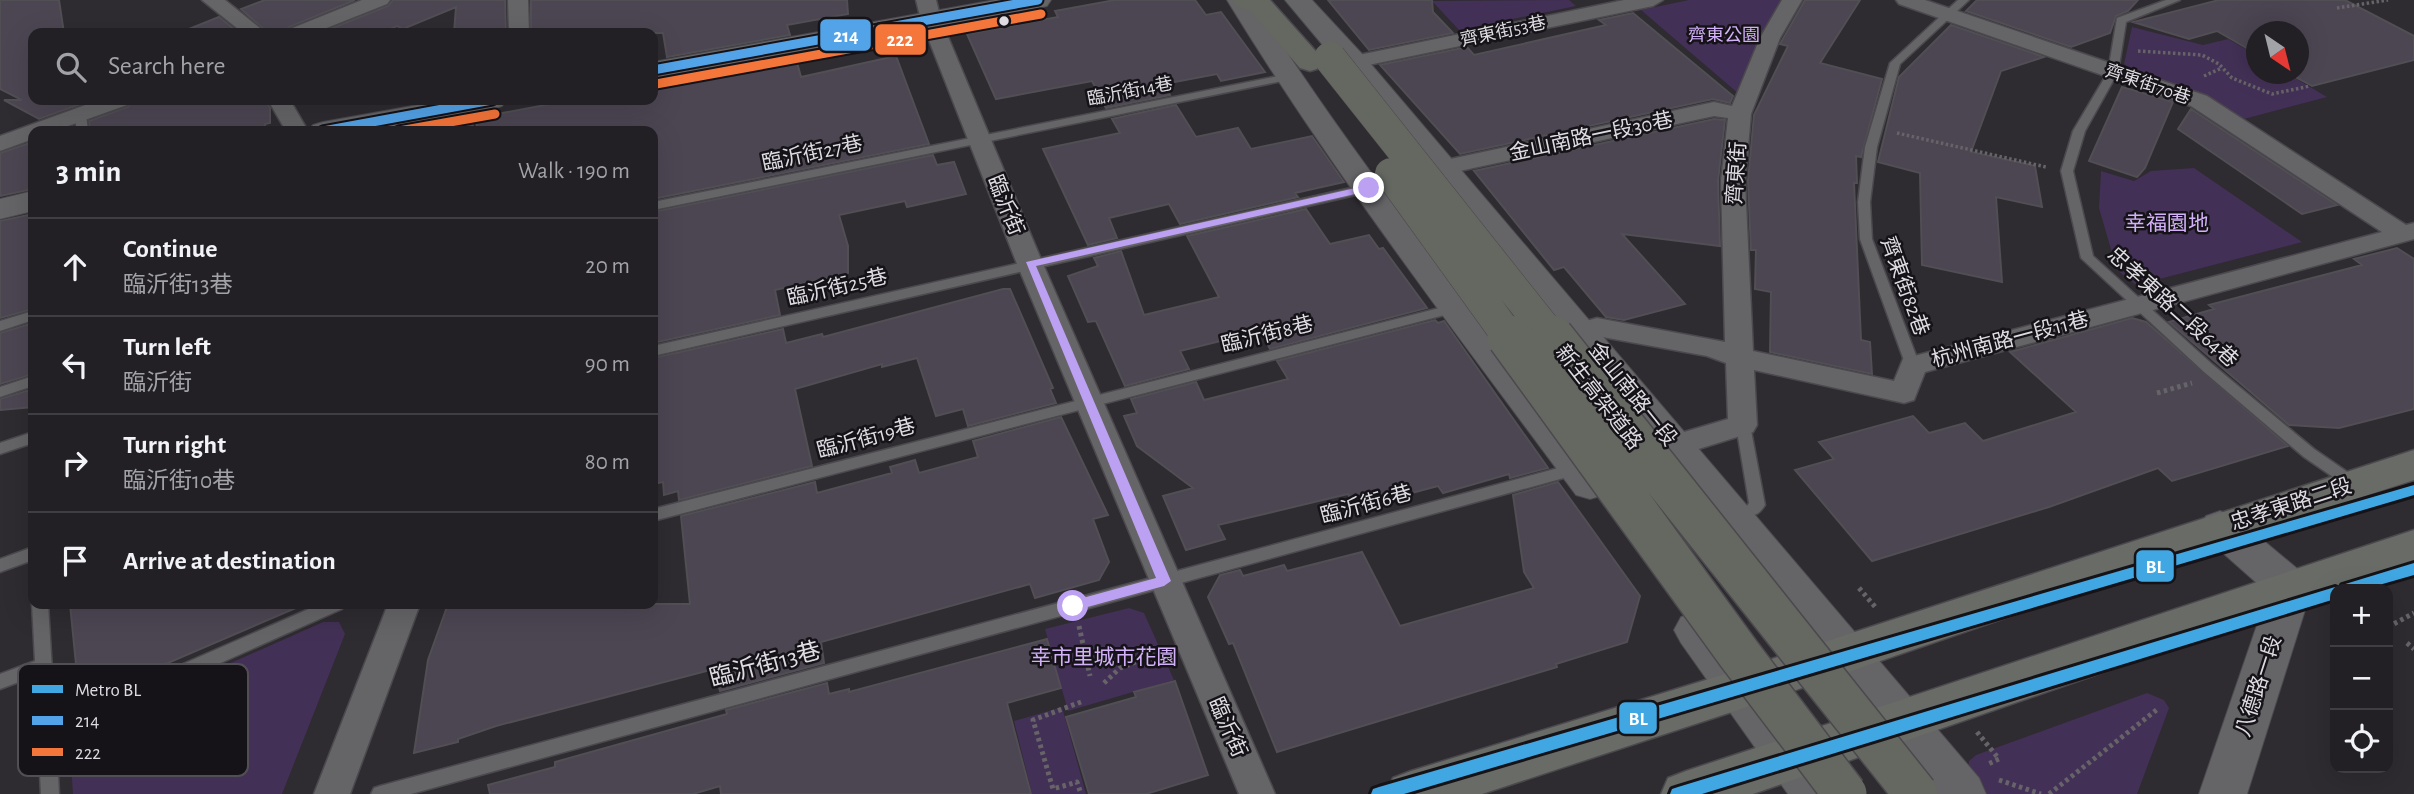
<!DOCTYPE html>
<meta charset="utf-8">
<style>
body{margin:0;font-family:"Alegreya Sans","Noto Sans TC",sans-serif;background:#2a282d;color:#f1f3f6}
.controls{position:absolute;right:21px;bottom:21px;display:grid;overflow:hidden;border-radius:14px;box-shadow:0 7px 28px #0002}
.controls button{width:63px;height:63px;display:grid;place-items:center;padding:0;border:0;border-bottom:2px solid #3f3e42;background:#222025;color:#f1f3f6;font:35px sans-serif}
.compass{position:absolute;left:2246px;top:21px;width:63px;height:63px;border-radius:50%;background:#222025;box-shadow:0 7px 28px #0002;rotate:145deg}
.stop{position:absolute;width:21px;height:21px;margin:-16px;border:5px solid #bca0f2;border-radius:50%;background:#fff}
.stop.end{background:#bca0f2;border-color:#fff;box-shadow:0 2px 7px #0008}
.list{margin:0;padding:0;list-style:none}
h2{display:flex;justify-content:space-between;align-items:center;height:91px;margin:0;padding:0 28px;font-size:30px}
h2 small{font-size:23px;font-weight:400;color:#a2a3a7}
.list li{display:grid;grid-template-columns:46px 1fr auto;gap:21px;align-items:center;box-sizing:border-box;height:98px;padding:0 28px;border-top:2px solid #3f3e42}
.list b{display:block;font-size:26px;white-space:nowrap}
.list p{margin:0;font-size:23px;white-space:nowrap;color:#a2a3a7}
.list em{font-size:23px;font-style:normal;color:#a2a3a7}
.icon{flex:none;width:38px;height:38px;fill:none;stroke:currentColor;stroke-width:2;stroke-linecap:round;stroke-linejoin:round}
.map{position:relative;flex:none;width:2414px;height:794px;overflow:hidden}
.search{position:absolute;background:#222025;box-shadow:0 7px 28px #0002;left:28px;top:28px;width:630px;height:77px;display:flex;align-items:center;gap:18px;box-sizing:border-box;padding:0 24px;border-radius:14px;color:#a2a3a7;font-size:26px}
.panel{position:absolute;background:#222025;box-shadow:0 7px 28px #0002;left:28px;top:126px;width:630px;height:483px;border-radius:14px}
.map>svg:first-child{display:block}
.green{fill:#433056}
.building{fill:#4c4653;stroke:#514e54;stroke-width:2}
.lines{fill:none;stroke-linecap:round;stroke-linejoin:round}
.service-casing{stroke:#4b494d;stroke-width:3}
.minor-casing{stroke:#4b494d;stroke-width:3}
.tertiary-casing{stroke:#4b494d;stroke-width:2}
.primary-casing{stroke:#4b494d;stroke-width:3}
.trunk-casing{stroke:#4b494d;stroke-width:3}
.path-far1{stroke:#666468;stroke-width:3.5;stroke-dasharray:2.5 2.5;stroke-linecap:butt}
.path{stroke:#666468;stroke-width:5;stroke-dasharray:3.5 3.5;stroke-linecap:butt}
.service{fill:#656467;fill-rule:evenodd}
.minor{fill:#656467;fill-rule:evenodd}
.tertiary{fill:#656467;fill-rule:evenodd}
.primary{fill:#686b66;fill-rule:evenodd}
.trunk{fill:#646861;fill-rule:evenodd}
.trunk-bridge-far1-casing{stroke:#4b494d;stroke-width:33;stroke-linecap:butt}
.trunk-bridge-casing{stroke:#4b494d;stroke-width:46;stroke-linecap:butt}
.trunk-bridge-far1{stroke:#646861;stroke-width:32}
.trunk-bridge{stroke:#646861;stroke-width:43}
.bus-1-casing{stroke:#151317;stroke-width:13}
.bus-2-casing{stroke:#151317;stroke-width:13}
.bus-1{stroke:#53a3e8;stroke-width:9}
.bus-2{stroke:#f5763a;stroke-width:9}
.metro-1-casing{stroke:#151317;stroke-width:6}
.metro-1{fill:#40a7e3;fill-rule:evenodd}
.route{fill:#bca0f2}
.bus-dot{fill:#dedce2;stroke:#151317;stroke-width:2.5}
.labels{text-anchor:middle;stroke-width:5;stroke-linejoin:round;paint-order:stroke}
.far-street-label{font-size:18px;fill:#dedce2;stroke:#151317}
.far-park-label{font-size:18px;fill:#d2b1f9;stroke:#151317}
.street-label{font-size:21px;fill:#dedce2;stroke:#151317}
.park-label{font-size:21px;fill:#d2b1f9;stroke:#151317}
.near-street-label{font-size:24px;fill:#dedce2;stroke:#151317}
.key{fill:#151317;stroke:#514f54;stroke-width:2}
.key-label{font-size:19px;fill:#dedce2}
.line-badge{stroke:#151317;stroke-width:2.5}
.badge-label{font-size:19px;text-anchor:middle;font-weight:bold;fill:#fff}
</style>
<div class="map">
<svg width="2414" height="794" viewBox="0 0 2414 794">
<rect width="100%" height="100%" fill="#2e2b31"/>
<path class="green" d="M1569,0L1576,6L1459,30L1432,1Z
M1689,0H1782L1754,51L1739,94L1641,10Z
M2132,27L2203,45L2228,39L2256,55V74H2288L2327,97L2240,120L2140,75L2124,64Z
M2194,168L2302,242L2136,285L2117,270L2099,208L2101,171L2134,181L2151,171Z
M1129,608L1144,613L1174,680L1068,711L1045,629Z
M323,622H339L345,634L282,794H73L70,749L89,726Z
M2147,693L2164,700L2169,708L2137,794H1987L1968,769L1969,761L1976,755Z
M1062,707L1086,794H1032L1014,721Z"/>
<path class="building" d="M0,0H59L64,33H33V100H92L39,119L4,100H22L0,89Z
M265,0H355L289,27L284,33H268L241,9Z
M393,0H505L506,33H454L456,7L403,29L397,26L380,33H320L388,6Z
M531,0H847L848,14L787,25L790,35L667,57L663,33H531Z
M1115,0H1195L1206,15L1221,12L1265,72L1221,81L1217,74L1164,84L1170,95L1106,108L1092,81L996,99L967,34L1058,17L1055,11Z
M1328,0H1432L1433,12L1453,33L1369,50Z
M1805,0H1860L1820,63L1882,79L1861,157L1856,156L1857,183H1854L1861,340L1870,342L1872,374L1770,352L1771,292L1755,289L1756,250H1751L1748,181L1754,115L1788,46L1780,44Z
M1977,0H2138L2128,11L2116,16L2110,33L2071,47L1966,11Z
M2219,0H2345L2414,36V60L2312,86L2290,74H2299V32H2257V54L2217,31L2189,39L2133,22Z
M1633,13L1733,96L1730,103L1713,99L1460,154L1380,65L1467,47L1474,55L1606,25L1599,20Z
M219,17L239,33H184V31Z
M1951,25L2044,57L2001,71L1971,152L2035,166L2042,207L1996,197L2002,282L1922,265L1920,173L1878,162L1899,77Z
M795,55L801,77L896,56L929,144L653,199V131H477L476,118L572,100H653V85L670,81V78Z
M2122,87L2173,102L2145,168L2137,177L2089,161Z
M133,100H265L270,108V123L265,124L266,131H90L89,121L128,107Z
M1176,105L1196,137L1238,128L1251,149L1312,136L1344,182L1295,193L1298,197L1180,224L1169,204L1109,218L1117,238L1088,245L1043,149L1120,133L1112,119Z
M2191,109L2337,205L2302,214L2178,129Z
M472,115L473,131H441L442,121Z
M1714,119L1725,120L1718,181L1720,246L1622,234L1685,304L1624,320L1606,317L1564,267L1554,270L1474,171Z
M33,142V189L0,196V153Z
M933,155L937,165L954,162L966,194L907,207L905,201L839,215L848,246V273L775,290L780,315L653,343V212Z
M1306,209L1330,244L1369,235L1379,249L1383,248L1427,308L1270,349L1261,331L1180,351L1189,369L1125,386L1096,321L1088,322L1068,276L1098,266L1094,258L1121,251L1144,315L1219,297L1187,236Z
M33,214V309L0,318V221Z
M2397,248L2414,259V409L2339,428L2289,425L2169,322L2214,309L2209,305L2362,265L2354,259Z
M1003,289H1010L1053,388L1050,389L1056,403L968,426L963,409L936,416L917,358L882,367V364L795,389L812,466L679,500L678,491L664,495L663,482L653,484V358L783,329L786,343L822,334L823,337Z
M2132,318L2146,322L2288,446L2172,481L2158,468L2049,507L1872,561L1795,470L1834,459L1819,442L1913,416L1929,433L1965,423L1983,441L2076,412L2010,352Z
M1435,320L1438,323L1444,321L1548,468L1510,478L1509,474L1443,493L1438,486L1355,508L1348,494L1218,525L1225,539L1186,550L1163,496L1193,488L1137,446L1124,416L1137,413L1131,399L1196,382L1204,400L1288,379L1277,361Z
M33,323V374L0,384V333Z
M33,389V407L0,410V399Z
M1061,417L1108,515L1093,519L1109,562L1099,580L1035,598L1030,584L821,642L824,663L720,691L714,669L496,726L458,739V742L414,753L428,660L448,604H690L681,516L815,482L817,493L892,473L890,467L915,460L919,473L978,457L973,441Z
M1558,482L1640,596L1627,642L1556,664L1557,667L1277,752L1233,643L1229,644L1208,597L1220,575L1240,570L1243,576L1284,565L1287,571L1362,552L1400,626L1534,588L1524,572L1513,495Z
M70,604H305L105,690H90L78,684Z
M1047,639L1061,688L1007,703L1031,794H721L720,786L693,794H490L488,785L555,767V762L727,714L726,710L827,683L829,694L849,689V692Z
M1175,681L1208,775L1146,794H1089L1066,717L1136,697L1134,692Z"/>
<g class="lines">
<g class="service-casing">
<path id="service" d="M1958,0H1969L1900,64L1877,147L1870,202L1872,239L1920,366L1913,371L1906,366L1860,239L1858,202L1865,147L1890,63Z
M2166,0H2180L2126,22L2118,72L2085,131L2073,171L2093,256L2213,365L2314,449L2359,480L2361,484L2359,488H2349L2304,457L2203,371L2081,258L2061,171L2073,131L2108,72L2117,18Z
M1288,74L1293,77L1292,79L653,210V202Z
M80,111L86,114L88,131H77L74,114Z
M1369,184L1375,188L1373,191L653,356V346Z
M1455,304L1462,308L1460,311L653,521V509Z
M33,311V320L0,331V321Z
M33,376V386L0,397V387Z
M1743,420L1748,421L1750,425L1765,505C1760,513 1755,517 1747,514L1744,510L1749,503L1736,425L1738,421Z
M33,432V443L0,454V443Z
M1577,463L1582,465L1584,469L1582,473L411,794H371L374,788L380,786Z
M33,547V560L0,572V559Z
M33,601V604H48L55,720L320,604H344L342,609L56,736L59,794H41L35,676L0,689V674L35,661L32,604Z"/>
</g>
<g class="minor-casing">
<path id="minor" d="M202,0H225L266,33H243Z
M362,0H390L387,4L314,33H287L290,29Z
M508,0H528L529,33H509Z
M916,0H936L941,20L1043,264L1275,794H1239L1017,264L921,20Z
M1624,0H1663L1653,6L1354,68L1343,62L1354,56Z
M1782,0H1802L1780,38L1751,114L1745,181L1753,351L1894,381L1903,359L2382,232L2191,106L1899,4L1896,0H1925L2207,96L2406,225L2414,223V239L1925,372L1914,400L1904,403L1754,370L1757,425L1753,432L1657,462L1647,459L1642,451L1647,443L1728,419L1726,363L1707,356L1597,336L1581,340L1572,337L1568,331L1572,325L1597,318L1725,342L1721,181L1728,118L1714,116L1441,175L1433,173L1429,168L1433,163L1441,161L1714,102L1732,106L1760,38Z
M99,100H130L127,105L54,131H33V139L0,151V136Z
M268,100H290L308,131H286Z
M388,604H420L350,794H314Z"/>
</g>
<g class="tertiary-casing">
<path id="tertiary" d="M995,0H1051L1047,6L1038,8L653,78V62Z
M1227,0H1253C1358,166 1482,319 1604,473L1610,484L1604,495L1590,499L1576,495C1456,333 1332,172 1227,0Z
M1285,0H1312L1364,56L1979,778L1986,794H1933L1569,339Z
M446,100H506L502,106L492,109L370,131H308L313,125L323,122Z
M33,191V211L0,219V199Z
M2220,511L2234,516L2306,576L2312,588L2247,794H2199L2268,593L2206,538L2200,527L2206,516Z
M1696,612L1711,617L1833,778L1840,794H1788L1681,643L1674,630L1681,617Z"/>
</g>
<g class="primary-casing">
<path id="primary" d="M2414,450V480L2234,539L1738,710L1482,794H1386L1393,778L1411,771L1738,670Z
M2414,530V564L1753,794H1661L1668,778L1686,771Z"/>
</g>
<g class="trunk-casing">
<path id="trunk" d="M1232,0H1270L1320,56L1325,62L1320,68L1310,71L1300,68L1250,11L1236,6Z"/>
</g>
<path class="path-far1" d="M2337,8L2388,0
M1718,26L1720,31
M2138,51L2202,55L2219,64L2232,78L2272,94L2310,86
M2204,76L2222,68
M1897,133L2046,167"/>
<path class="path" d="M2157,393L2192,383
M1859,588L1877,609
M1079,626L1090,676
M2388,627L2414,613
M2407,643L2414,649
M1104,683L1120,668L1164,651
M1081,702L1033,720L1053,789L1077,782L1081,794
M1977,732L1999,759L1988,764
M1999,780L2041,794
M2049,794L2159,708"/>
<use href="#service" class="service"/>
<use href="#minor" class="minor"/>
<use href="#tertiary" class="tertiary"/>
<use href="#primary" class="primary"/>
<use href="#trunk" class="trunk"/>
<g class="trunk-bridge-far1-casing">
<path id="trunk-bridge-far1" d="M1330,58L1553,339
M1391,174L1510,339"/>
</g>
<g class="trunk-bridge-casing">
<path id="trunk-bridge" d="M1509,337L1739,654L1845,794
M1552,337L1916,794"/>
</g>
<use href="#trunk-bridge-far1" class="trunk-bridge-far1"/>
<use href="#trunk-bridge" class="trunk-bridge"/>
<g class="bus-1-casing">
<path id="bus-1" d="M653,70L1038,0
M323,131L492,100"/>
</g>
<g class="bus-2-casing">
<path id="bus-2" d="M656,84L1041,14
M399,131L495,114"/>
</g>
<use href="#bus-1" class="bus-1"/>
<use href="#bus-2" class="bus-2"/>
<g class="metro-1-casing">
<path id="metro-1" d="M2414,485V495L1404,794H1371L1373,789L1379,787Z
M2414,563V575L2365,589H2340L2342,585Z
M2335,587L2340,589H2335V599L1702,794H1670L1672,789L1678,787Z"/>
</g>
<use href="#metro-1" class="metro-1"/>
</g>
<path class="route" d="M1369,185L1373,190L1036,266L1171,581L1164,586L1073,611L1068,609V602L1156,578L1026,262Z"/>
<circle class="bus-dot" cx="1004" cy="21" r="6"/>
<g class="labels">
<g class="far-street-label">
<text transform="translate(1503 31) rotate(-12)" y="6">齊東街53巷</text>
<text transform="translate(2148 84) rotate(19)" y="6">齊東街70巷</text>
<text transform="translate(1130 91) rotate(-11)" y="6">臨沂街14巷</text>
</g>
<g class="far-park-label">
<text x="1724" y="41">齊東公園</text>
</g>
<g class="street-label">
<text transform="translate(1591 136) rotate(-12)" y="7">金山南路一段30巷</text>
<text transform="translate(812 153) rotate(-12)" y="7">臨沂街27巷</text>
<text transform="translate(1736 173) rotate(-86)" y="7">齊東街</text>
<text transform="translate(1006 205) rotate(68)" y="7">臨沂街</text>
<text transform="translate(1905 286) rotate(70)" y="7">齊東街82巷</text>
<text transform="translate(837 287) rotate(-13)" y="7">臨沂街25巷</text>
<text transform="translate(2173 307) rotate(42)" y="7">忠孝東路二段64巷</text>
<text transform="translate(1267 334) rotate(-14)" y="7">臨沂街8巷</text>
<text transform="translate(2010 339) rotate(-15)" y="7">杭州南路一段11巷</text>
<text transform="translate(1633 394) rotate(51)" y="7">金山南路一段</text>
<text transform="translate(1599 397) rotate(52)" y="7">新生高架道路</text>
<text transform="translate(866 438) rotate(-15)" y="7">臨沂街19巷</text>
<text transform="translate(1366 504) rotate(-15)" y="7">臨沂街6巷</text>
<text transform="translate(2291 504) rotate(-18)" y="7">忠孝東路二段</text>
<text transform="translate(2258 686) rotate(-72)" y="7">八德路一段</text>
<text transform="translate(1228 727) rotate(66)" y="7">臨沂街</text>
</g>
<g class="park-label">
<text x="2167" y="230">幸福園地</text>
<text x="1104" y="664">幸市里城市花園</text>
</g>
<g class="near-street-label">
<text transform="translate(765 664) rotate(-15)" y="8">臨沂街13巷</text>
</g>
</g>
<rect x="18" y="664" width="230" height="112" rx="10" class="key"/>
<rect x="32" y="685" width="31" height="8" fill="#40a7e3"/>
<rect x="32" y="716" width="31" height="9" fill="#53a3e8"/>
<rect x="32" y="748" width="31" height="8" fill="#f5763a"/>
<g class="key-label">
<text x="75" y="696">Metro BL</text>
<text x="75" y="727">214</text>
<text x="75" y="759">222</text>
</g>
<g class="line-badge">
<rect x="819" y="18" width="53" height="34" rx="7" fill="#53a3e8"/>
<rect x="874" y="23" width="53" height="33" rx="7" fill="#f5763a"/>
<rect x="2135" y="549" width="40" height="34" rx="7" fill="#40a7e3"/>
<rect x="1618" y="701" width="40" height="34" rx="7" fill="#40a7e3"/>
</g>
<g class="badge-label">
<text x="846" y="42">214</text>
<text x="900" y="46">222</text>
<text x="2155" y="573">BL</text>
<text x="1638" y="725">BL</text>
</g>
</svg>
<div class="controls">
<button>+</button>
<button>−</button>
<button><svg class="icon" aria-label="locate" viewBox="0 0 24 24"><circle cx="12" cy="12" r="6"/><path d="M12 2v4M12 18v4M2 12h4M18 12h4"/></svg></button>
</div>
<svg class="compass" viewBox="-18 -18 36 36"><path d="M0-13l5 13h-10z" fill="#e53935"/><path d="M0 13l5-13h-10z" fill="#a2a3a7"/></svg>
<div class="stop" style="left:1073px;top:606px"></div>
<div class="stop end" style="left:1369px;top:188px"></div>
<div class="search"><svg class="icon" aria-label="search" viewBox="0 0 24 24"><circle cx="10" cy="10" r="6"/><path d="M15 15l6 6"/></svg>Search here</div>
<section class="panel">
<h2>3 min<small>Walk · 190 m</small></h2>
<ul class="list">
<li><svg class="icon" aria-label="ahead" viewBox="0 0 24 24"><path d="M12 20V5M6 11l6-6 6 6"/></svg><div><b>Continue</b><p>臨沂街13巷</p></div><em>20 m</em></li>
<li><svg class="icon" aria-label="left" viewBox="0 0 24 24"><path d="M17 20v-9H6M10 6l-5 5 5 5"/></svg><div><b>Turn left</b><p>臨沂街</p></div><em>90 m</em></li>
<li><svg class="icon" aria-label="right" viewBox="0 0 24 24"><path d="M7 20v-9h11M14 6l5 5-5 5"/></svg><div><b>Turn right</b><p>臨沂街10巷</p></div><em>80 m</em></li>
<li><svg class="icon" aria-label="arrive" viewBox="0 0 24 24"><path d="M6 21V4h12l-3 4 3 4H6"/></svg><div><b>Arrive at destination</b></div></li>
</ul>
</section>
</div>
